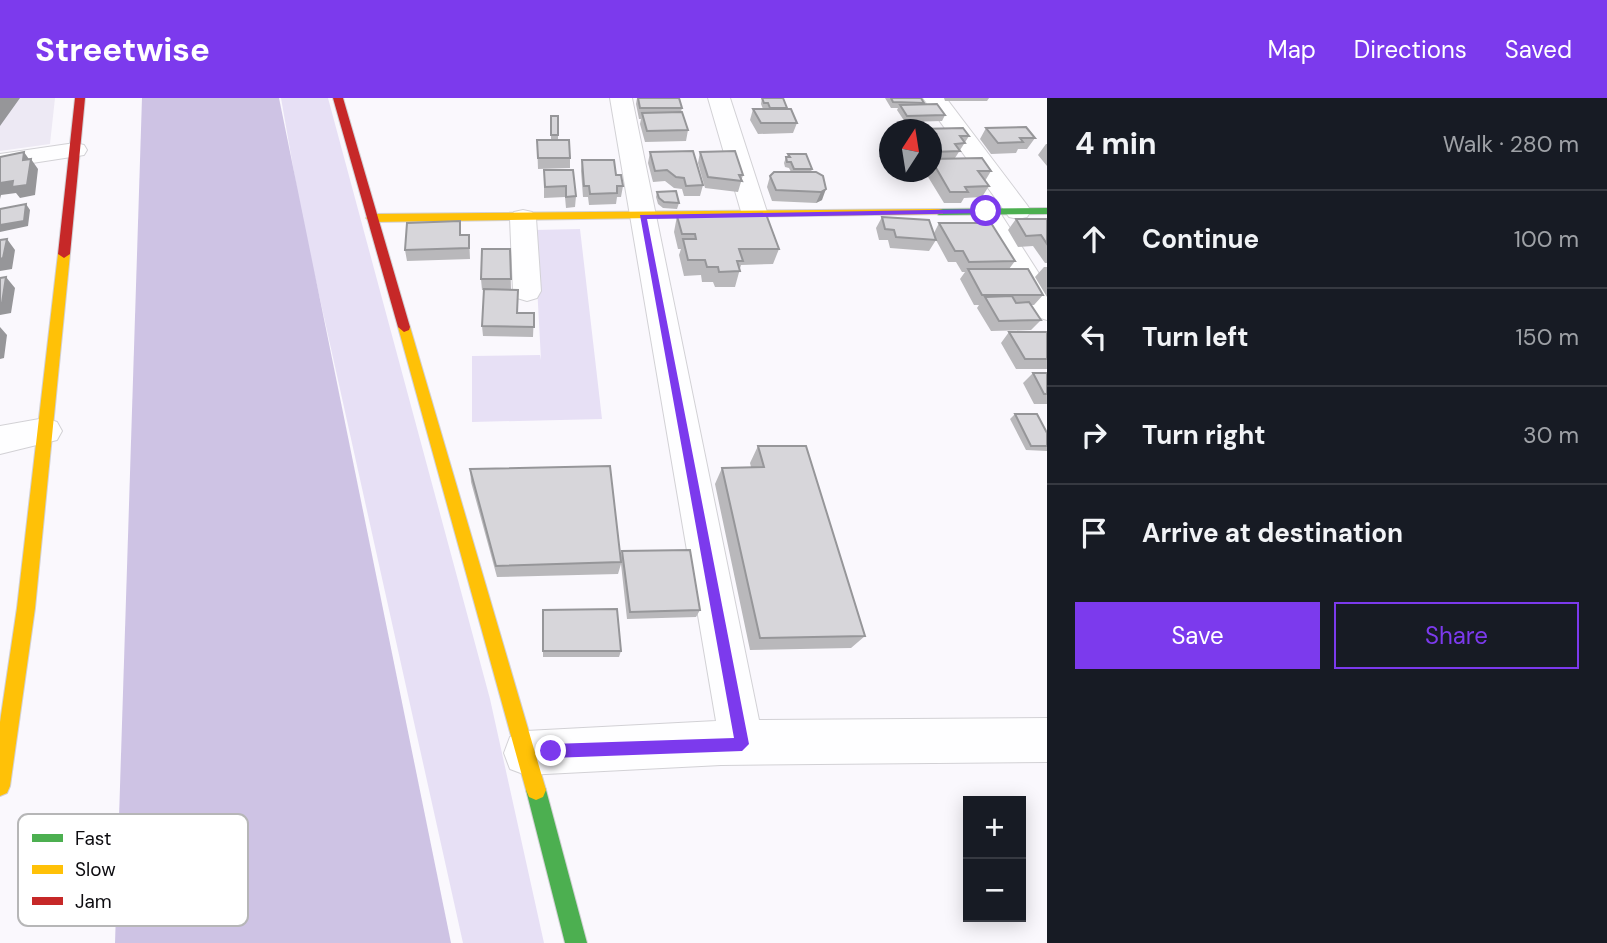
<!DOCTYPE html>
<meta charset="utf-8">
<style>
body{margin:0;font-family:"DM Sans",sans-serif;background:#242831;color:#f1f3f6}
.controls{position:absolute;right:21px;bottom:21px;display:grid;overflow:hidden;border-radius:0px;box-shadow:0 4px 18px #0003}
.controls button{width:63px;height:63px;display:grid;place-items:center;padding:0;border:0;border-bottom:2px solid #363941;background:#171b24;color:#f1f3f6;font:35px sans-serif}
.compass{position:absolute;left:879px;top:21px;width:63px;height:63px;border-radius:50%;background:#171b24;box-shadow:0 4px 18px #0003;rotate:12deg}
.stop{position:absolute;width:21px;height:21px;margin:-16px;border:5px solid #7c3aed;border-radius:50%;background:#fff}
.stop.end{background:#7c3aed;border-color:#fff;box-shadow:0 2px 7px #0008}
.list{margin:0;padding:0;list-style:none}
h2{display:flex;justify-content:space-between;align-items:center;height:91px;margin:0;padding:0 28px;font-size:30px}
h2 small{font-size:23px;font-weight:400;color:#9ea1a6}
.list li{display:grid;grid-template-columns:46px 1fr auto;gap:21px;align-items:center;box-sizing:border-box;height:98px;padding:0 28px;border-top:2px solid #363941}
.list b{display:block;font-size:26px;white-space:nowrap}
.list em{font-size:23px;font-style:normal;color:#9ea1a6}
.actions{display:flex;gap:14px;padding:21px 28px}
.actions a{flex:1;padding:16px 0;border:2px solid #7c3aed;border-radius:0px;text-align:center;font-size:24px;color:#7c3aed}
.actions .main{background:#7c3aed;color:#fff}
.icon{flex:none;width:38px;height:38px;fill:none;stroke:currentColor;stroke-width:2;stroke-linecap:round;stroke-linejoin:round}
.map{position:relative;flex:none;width:1047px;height:845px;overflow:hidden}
header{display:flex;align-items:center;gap:42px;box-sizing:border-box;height:98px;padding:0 35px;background:#7c3aed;color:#fff}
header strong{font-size:33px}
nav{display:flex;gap:38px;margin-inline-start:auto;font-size:24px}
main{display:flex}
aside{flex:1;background:#171b24}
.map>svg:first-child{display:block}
.built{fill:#ede9f4}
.green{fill:#e7e0f5}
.water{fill:#cec3e4}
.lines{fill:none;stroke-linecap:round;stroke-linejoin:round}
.street-casing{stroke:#d2d1d5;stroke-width:2}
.fast-casing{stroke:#d2d1d5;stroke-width:2}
.slow-casing{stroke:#d2d1d5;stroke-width:2}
.jam-casing{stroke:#d2d1d5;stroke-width:2}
.street{fill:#fefeff;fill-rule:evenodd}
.fast{fill:#4caf50;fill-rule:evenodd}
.slow{fill:#ffc107;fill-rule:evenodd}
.jam{fill:#c62828;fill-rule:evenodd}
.wall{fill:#b9b8bb}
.shaded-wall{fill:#969699}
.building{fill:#d7d6da;stroke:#969699;stroke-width:2}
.route{fill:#7c3aed}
.key{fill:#fff;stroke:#b6b6b7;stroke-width:2}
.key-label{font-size:19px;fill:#0d0c10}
</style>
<header>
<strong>Streetwise</strong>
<nav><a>Map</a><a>Directions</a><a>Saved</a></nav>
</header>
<main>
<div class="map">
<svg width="1047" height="845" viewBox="0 0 1047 845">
<rect width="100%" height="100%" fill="#faf8fd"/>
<path class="built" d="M0,0H55L50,46L0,53Z"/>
<path class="green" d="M281,0H328L490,601L544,845H463L302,120Z
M580,131L602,321L472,324V258L540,257L541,262L534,132Z"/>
<path class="water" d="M142,0H279L451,845H115Z"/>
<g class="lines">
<g class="street-casing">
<path id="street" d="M610,0H632L759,622L1047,620V664L721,667L526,677L510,671L504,655L510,639L526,633L716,623Z
M708,0H730L768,117L764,123L755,125L746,123L742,117Z
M923,0H946L1027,107L1031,113L1027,119L1018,121L1009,119Z
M75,45L84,47L87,52L84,57L0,70V56Z
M986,105L995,107L1047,188V222L1037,219L973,113L977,107Z
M523,112L532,114L536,120L541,193L537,200L527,203L517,200L513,193L510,120L514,114Z
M45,320L57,324L62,333L57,342L0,356V328Z"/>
</g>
<g class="fast-casing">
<path id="fast" d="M1047,110V116L939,117L933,114L939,111Z
M536,682L543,685L546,692L587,845H565L526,692L529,685Z"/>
</g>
<g class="slow-casing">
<path id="slow" d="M939,111L943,112V116L372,124L366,120L372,116Z
M64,152L70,156L35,510L10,688L7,695L0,698V624L17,510L58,156Z
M404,224L410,229L546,692L543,699L536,702L529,699L526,692L398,229Z"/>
</g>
<g class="jam-casing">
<path id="jam" d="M75,0H85L70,156L64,160L58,156Z
M333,0H343L410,229L409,232L404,234L398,229Z"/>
</g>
<use href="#street" class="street"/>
<use href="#fast" class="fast"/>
<use href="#slow" class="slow"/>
<use href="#jam" class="jam"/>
</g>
<path class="wall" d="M637,0H679L682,10L681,14L688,32L686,43L645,44L640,26L641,21H639L636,6Z
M762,0L787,10L786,11L797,25L793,35L758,36L750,22L753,11H763L761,6Z
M885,0H921L924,5L923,6L945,17L942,23L905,24L897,12L898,10H891Z
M944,0H989L987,3H945Z
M551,18L558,37V42L570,60V70L538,71L537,42H551Z
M963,30L969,38L955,60H982L991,73L985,83L989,88L982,99L964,100L961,105H944L925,74H932V32H917Z
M986,30L1035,40L1027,51H1018L1016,55L991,56L980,41Z
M1046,46H1047V68L1038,57Z
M650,54L703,87L700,98H684L682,91L674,90L665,83L653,84L648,65Z
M700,54L743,77L738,94L705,90L698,65Z
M788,56L812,71L811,74L823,78L822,102L816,105L772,103L767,89L770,78L791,74L789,70L785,69L784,65L786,59H787Z
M582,62L616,77L623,88L621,99H617L616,106L589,107L588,99H583L581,73Z
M544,72H573L576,98L575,109L566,110L565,99L544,100Z
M657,94L679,105L677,111L663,110L658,106L656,99Z
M677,118L779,151L773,166L741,167L735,189H715L713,184H702L701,177L684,178L679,157L681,151H678L674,134Z
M882,119L934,135L939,125L1015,163L1009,171L1043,197L1034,207H1031L1041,222L1031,232L991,233L977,210L979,207H974L960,181L965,174H962L956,164H948L936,142L929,153L890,150L888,142H879L876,130Z
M1016,121H1047V165H1045L1033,148L1018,149L1008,132Z
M461,137H469L470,161L407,163L405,152Z
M510,151L511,192L518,215H534L533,239L483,238L482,228L484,192H482L481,181Z
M1044,169H1047V199L1035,179Z
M1009,234H1047V271H1016L1001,245Z
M1033,275H1047V306H1034L1023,285Z
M1015,316L1047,335V353L1026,352L1010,321Z
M758,348L865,538L851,550L750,552L715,386L722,370L751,369L750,365Z
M470,371L621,460L622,453L700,512L696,519L627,521L621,466L618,476L497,479L471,384Z
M543,512L621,553L619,559H543Z"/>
<path class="shaded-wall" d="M0,0H20L0,28Z
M24,54L31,64V61L38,71L35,97L20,100L16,95L1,97L0,101V85L23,62Z
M826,91L822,102L816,105L821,94Z
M26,106L30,112L28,128L0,134V127Z
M7,141L15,152L12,171L0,173V161Z
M6,179L15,190L11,215L0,217V205Z
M0,229L7,237L4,260L0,261Z"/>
<path class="building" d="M638,0H679L682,10H640Z
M762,0H783L787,10H770L768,5H764Z
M891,0H921L924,5L893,4Z
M937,6L945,17L907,18L900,7Z
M753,11H791L797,25H761Z
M682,14L688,32L647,33L642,15Z
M551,18H558V37H551Z
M1026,29L1035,40H1020L1023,44L998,45L986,30Z
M963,30L969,38H960L965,45L955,46L960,53L933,54L932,52V32L918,31Z
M537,42H569L570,60H538Z
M693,53L703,87L686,88L684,80L676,79L667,72L655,73L650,54Z
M735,53L743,77H739L742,83L708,79L700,54Z
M24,54L23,62L31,61L27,87L12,89L13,83L0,85V59Z
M788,56H806L812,71H794L791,64H787L786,59H790Z
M982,60L991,73H978L989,88L965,89L968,94H950L932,63V61Z
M582,62H614L616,77H621L623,88H617V95L590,96L589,88H584Z
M544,72H573L576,98L566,99V88L545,89Z
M774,74H816L823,78L826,91L821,94L776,92L770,78Z
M676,93L679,105L664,104L659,100L657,94Z
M26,106L24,123L0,127V111Z
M766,116L779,151H739L743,163H737L740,173L719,174L718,169H707L705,162H688L683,141H696L695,136H682L677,118Z
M882,119L929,122L936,142L896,139L894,132L885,131Z
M1016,121H1047V146L1041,137L1026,138Z
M460,123V137H469V150L405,152L407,125Z
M939,125H991L1015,163L969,164L963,153H955Z
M7,141L3,160L0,161V142Z
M482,151H510L511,181H481Z
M968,171H1028L1043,197H982Z
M6,179L2,205H0V180Z
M484,191L518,192L517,215H534V229L482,228Z
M1012,198L1016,205L1029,204L1041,222L999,223L985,199Z
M1009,234H1047V261H1025Z
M1033,275H1047V296H1044Z
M1015,316H1037L1047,335V348H1031Z
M758,348H806L865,538L760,540L722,370L764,369Z
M610,368L621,464L496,468L470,371Z
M690,452L700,512L630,514L622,453Z
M617,511L621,553H543V512Z"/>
<path class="route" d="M986,111L988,115L647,121L749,646L742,653L551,660L547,658L545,653L551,646L734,640L640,117Z"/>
<rect x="18" y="716" width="230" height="112" rx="10" class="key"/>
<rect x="32" y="736" width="31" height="8" fill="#4caf50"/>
<rect x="32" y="767" width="31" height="9" fill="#ffc107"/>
<rect x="32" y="799" width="31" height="8" fill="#c62828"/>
<g class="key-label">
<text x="75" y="747">Fast</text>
<text x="75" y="778">Slow</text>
<text x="75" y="810">Jam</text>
</g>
</svg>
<div class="controls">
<button>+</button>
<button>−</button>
</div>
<svg class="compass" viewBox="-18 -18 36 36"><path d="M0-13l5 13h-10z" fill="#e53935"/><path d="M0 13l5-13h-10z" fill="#9ea1a6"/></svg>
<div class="stop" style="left:986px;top:113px"></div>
<div class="stop end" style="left:551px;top:653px"></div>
</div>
<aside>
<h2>4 min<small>Walk · 280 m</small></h2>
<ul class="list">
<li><svg class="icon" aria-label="ahead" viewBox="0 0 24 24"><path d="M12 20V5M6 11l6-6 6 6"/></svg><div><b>Continue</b></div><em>100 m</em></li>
<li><svg class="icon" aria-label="left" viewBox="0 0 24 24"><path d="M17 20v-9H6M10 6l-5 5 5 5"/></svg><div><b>Turn left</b></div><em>150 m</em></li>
<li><svg class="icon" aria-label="right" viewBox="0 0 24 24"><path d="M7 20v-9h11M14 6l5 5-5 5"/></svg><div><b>Turn right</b></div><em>30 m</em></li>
<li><svg class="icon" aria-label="arrive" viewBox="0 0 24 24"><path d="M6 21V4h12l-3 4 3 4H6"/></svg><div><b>Arrive at destination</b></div></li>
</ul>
<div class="actions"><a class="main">Save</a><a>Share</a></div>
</aside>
</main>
